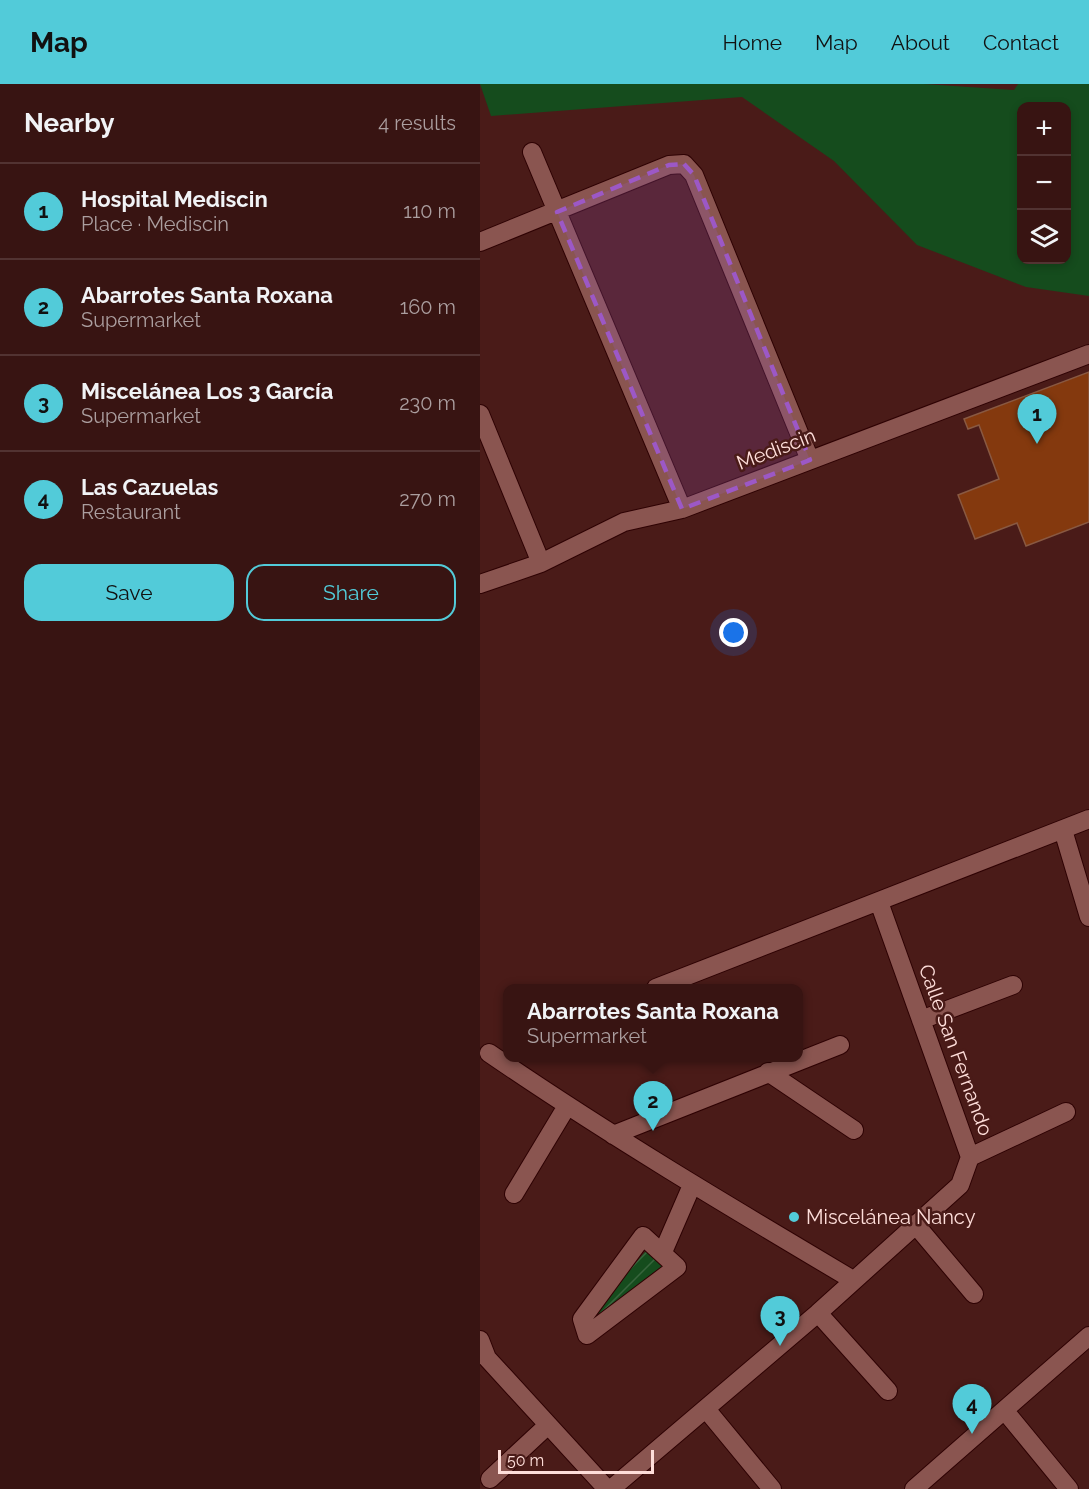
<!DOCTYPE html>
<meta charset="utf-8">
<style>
body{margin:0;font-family:Raleway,sans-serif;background:#432120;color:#f1f3f6}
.controls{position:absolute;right:18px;top:18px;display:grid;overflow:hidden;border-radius:12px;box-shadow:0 3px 9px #0003}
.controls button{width:54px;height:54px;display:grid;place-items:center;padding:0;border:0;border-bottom:2px solid #523332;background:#381412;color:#f1f3f6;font:30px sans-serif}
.scale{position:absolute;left:18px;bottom:15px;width:156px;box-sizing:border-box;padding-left:6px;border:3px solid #fededa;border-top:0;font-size:16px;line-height:21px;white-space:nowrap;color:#fededa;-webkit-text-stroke:4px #4a1b18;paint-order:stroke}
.you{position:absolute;left:254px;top:549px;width:21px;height:21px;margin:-15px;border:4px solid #fff;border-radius:50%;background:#1a73e8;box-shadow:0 0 0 9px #1a73e833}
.badge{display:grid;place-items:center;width:39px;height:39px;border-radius:50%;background:#52cbd9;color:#111;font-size:20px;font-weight:700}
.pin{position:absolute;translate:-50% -50px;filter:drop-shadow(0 2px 3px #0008)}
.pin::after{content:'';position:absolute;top:32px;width:21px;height:18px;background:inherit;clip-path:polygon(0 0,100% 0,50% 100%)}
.popup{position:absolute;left:23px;top:900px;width:300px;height:78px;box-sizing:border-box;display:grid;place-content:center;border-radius:12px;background:#381412;filter:drop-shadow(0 2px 4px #0005);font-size:20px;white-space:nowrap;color:#ab9e9f}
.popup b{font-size:22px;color:#f1f3f6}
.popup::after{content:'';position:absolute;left:50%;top:100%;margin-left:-12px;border:12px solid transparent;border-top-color:#381412}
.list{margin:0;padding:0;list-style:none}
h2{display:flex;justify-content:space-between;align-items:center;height:78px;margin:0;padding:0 24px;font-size:26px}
h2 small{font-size:20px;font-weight:400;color:#ab9e9f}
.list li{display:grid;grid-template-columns:39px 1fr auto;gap:18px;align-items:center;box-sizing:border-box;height:96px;padding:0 24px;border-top:2px solid #523332}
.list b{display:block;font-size:22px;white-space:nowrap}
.list p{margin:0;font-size:20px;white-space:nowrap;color:#ab9e9f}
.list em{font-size:20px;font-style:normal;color:#ab9e9f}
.actions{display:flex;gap:12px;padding:18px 24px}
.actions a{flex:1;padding:14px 0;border:2px solid #52cbd9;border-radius:18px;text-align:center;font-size:21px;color:#52cbd9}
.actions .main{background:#52cbd9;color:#111}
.icon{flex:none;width:33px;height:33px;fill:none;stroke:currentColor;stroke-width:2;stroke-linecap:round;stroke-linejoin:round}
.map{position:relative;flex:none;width:609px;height:1405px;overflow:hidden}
header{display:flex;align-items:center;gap:36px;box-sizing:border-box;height:84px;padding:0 30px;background:#52cbd9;color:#111}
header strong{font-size:28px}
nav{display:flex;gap:33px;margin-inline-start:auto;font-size:21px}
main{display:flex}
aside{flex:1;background:#381412}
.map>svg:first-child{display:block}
.grass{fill:#154c1d;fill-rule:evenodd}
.garden{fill:url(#garden-furrows)}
.building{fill:#84390e;stroke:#895942;stroke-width:1.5}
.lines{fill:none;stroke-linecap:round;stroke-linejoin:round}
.minor-casing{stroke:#2e0203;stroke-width:20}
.minor{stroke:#8a5550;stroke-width:18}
.marked{fill:#9c58c6;fill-opacity:0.2;stroke:#9c58c6;stroke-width:4.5;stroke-dasharray:12 8;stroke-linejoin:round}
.poi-dot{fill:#52cbd9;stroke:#4a1b18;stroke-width:2}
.labels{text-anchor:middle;stroke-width:5;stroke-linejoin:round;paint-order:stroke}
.street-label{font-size:20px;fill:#fededa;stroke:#4a1b18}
.poi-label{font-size:20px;fill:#fededa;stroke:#4a1b18;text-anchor:start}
</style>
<header>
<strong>Map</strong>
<nav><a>Home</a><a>Map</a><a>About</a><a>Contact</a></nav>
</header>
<main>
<aside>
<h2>Nearby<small>4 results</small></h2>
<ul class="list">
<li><span class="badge">1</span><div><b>Hospital Mediscin</b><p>Place · Mediscin</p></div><em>110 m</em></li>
<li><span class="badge">2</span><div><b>Abarrotes Santa Roxana</b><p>Supermarket</p></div><em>160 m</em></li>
<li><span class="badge">3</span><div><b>Miscelánea Los 3 García</b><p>Supermarket</p></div><em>230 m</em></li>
<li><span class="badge">4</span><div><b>Las Cazuelas</b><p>Restaurant</p></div><em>270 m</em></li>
</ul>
<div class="actions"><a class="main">Save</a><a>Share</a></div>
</aside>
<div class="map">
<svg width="609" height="1405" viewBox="0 0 609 1405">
<defs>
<pattern id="garden-furrows" width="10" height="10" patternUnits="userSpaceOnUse" patternTransform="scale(1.5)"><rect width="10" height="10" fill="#154c1d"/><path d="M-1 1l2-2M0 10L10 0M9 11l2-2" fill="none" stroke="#38653d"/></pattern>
</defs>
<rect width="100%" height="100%" fill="#4a1b18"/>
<path class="grass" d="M0,0H444L534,6L538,0H609V212L546,203L437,161L354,77L262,13L11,32ZM542,22H586V176H542Z"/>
<path class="garden" d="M169,1163L187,1178L122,1232L113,1230Z"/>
<path class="building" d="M609,288V438L546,462L537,439L495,455L478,411L519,395L499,341L488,345L484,335Z"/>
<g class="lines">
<g class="minor-casing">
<path id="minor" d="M52,68L202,425
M0,158L189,81L204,80L214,91L330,376
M0,330L61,479
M0,500L61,479L144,438L202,425L609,270
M583,746L609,833
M176,904L609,735
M441,936L533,901
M9,969C127,1050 250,1123 373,1196
M288,988L374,1046
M133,1051L360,961
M490,1073L586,1028
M34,1110L87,1022
M435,1140L494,1210
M163,1152L197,1183L107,1251L102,1235Z
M183,1168L212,1101
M338,1229L408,1307
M0,1256L7,1274L127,1405
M226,1325L292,1405
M525,1327L589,1405
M10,1395L68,1341
M131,1405L338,1229L480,1101L490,1073L399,818
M434,1405L609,1252"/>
</g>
<use href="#minor" class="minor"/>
</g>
<path class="marked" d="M204,80L214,91L330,376L202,425L77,128L189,81Z"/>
<circle class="poi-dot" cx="314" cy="1133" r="6"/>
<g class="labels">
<g class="street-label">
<text transform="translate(296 365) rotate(-21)" y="7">Mediscin</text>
<text transform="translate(476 966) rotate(70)" y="7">Calle San Fernando</text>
</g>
<g class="poi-label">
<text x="326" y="1140">Miscelánea Nancy</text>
</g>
</g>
</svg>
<div class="controls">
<button>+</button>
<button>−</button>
<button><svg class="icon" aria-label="layers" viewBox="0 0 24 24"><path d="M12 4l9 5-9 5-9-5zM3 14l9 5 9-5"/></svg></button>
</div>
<div class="scale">50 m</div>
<div class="you"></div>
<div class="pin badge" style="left:557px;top:360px">1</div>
<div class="pin badge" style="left:173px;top:1047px">2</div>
<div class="popup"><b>Abarrotes Santa Roxana</b>Supermarket</div>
<div class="pin badge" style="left:300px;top:1262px">3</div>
<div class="pin badge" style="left:492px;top:1350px">4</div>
</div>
</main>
